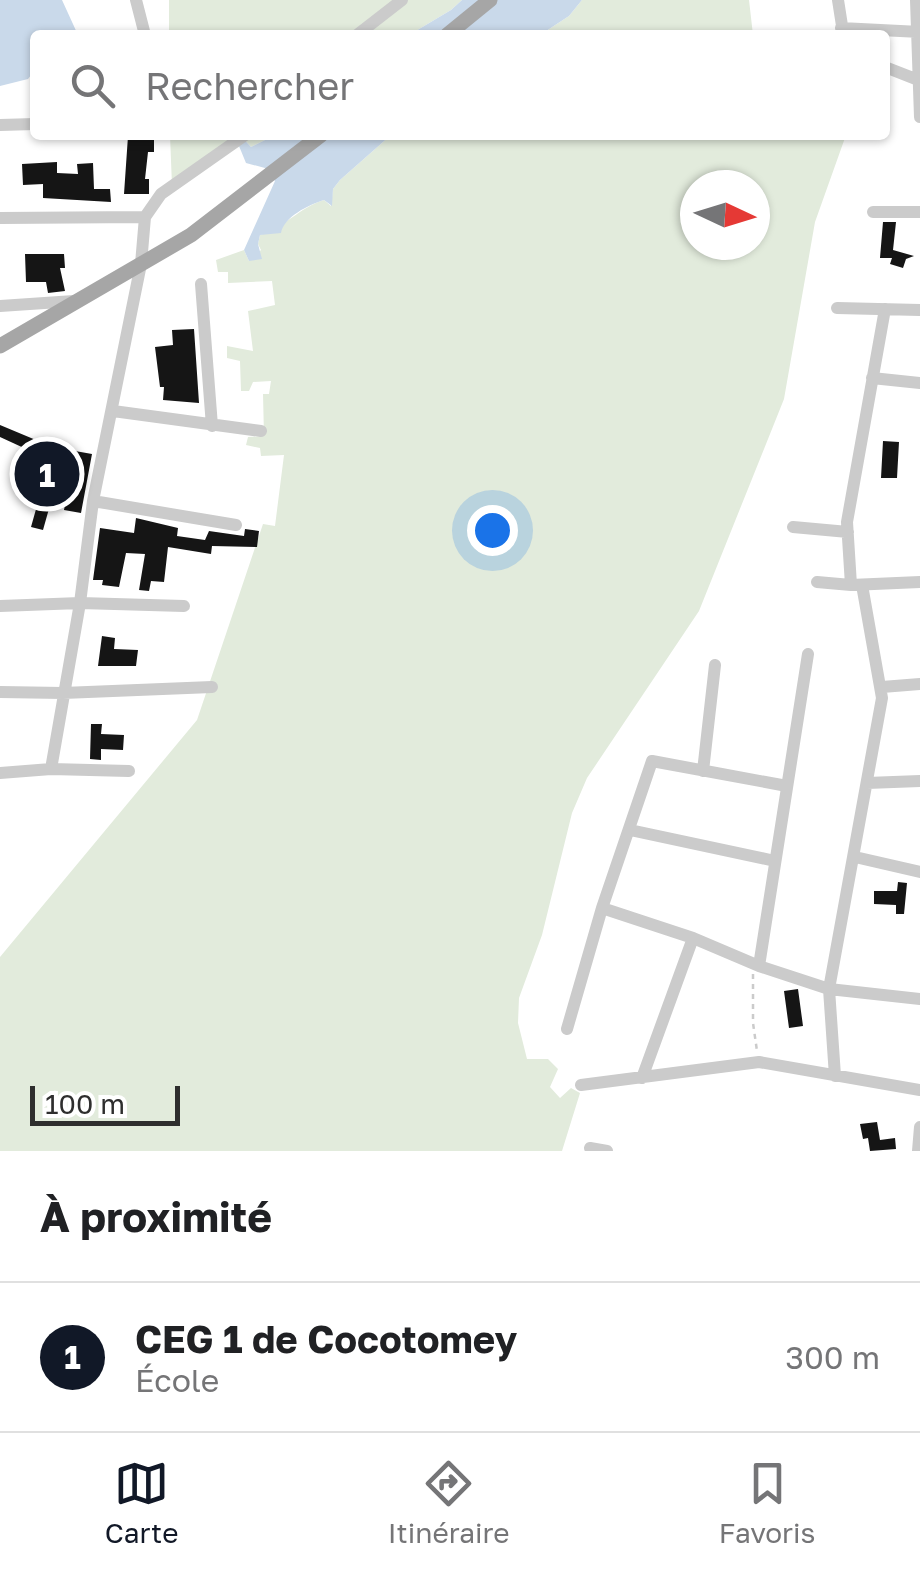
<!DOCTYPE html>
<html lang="fr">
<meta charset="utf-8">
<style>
body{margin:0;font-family:"Golos Text",sans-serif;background:#f2f2f2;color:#202124}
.compass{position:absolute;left:680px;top:170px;width:90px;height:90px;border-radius:50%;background:#fff;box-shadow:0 2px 8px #0004;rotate:94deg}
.scale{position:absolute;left:30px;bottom:25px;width:150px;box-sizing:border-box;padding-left:10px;border:5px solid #2e2e2e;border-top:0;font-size:28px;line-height:35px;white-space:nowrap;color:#2e2e2e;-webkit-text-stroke:8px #fff;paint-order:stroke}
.you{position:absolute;left:492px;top:530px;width:35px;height:35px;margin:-25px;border:8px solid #fff;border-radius:50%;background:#1a73e8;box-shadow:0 0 0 15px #1a73e833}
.badge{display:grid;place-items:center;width:65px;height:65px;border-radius:50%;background:#111827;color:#fff;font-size:32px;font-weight:700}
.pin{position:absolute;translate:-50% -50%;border:5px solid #fff;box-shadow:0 2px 10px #0006}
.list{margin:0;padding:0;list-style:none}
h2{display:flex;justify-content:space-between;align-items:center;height:130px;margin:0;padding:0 40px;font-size:42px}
h2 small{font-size:32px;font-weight:400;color:#757577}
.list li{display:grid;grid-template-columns:65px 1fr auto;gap:30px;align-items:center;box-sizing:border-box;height:150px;padding:0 40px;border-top:2px solid #e0e0e0}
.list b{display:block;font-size:38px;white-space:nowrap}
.list p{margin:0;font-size:32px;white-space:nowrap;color:#757577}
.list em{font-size:32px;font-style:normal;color:#757577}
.icon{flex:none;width:55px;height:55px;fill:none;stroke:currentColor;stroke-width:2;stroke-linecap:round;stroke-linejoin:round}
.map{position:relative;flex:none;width:920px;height:1151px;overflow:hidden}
.search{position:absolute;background:#fff;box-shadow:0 2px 8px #0004;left:30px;right:30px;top:30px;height:110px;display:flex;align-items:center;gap:25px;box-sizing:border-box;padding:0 35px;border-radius:10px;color:#757577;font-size:38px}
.sheet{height:280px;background:#fff}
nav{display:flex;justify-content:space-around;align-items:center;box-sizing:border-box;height:140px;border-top:2px solid #e0e0e0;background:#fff;font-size:28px;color:#757577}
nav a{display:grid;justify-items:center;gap:5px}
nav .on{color:#111827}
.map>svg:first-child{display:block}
.green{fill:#e2ebdc;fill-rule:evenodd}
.water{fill:#c9d9ea}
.building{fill:#151515}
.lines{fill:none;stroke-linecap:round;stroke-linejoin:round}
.path{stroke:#cbcbcb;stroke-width:2.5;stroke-dasharray:5 5;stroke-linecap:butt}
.minor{stroke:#cbcbcb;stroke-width:12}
.major{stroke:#a6a6a6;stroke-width:15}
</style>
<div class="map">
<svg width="920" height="1151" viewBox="0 0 920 1151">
<rect width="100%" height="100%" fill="#fff"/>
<path class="green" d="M169,0H462L451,10L409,35H169Z
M582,0H749L753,35H540L569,16Z
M170,135H275L251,147L243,138L172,186Z
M391,135H846L815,222L784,399L774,424L699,611L587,778L572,813L542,935L519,998L518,1023L527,1059H548L558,1069L550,1087L560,1098L571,1088L580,1093L562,1151H0V957L197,720L263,524L275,526L284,455L261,456L260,448L246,445L248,437L264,436L263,394H269L271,381L253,382L249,391H241L240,361L227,358V346L253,351L248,311L275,305L272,281L228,283V272H218L216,260L244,250L249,261L261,250L258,244L260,235C284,228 300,207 324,200L331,206L333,189L340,180ZM695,185H755V245H695Z"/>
<path class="water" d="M0,0H62L78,35H35V70L28,79L0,86Z
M462,0H582L569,16L540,35H409L451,10Z
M275,135H391L340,180L333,189L332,206L324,200C308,205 284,217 281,233L260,235L258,244L262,259L249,261L244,250L275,181L265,168L246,163L239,146L242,137L251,147Z"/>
<path class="building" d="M128,136L154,137V152H148L145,179H149V194H124Z
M57,162V173L78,174L77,164L93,163L94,189H110L111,202L43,198V184L23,185L22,164Z
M883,222H896L893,250L914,256L906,259L903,268L890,264L892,258H880Z
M25,254H64L65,268H60L65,291L48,293L46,282H26Z
M194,329L199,403L163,400L164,387H160L155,347L173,345L172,330Z
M0,425L55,448L50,460L0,437Z
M883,441L899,442L897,478H881Z
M75,451L92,454L81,513L64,510Z
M49,463L61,466L43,530L31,527Z
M136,518L178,528L177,536L205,540L209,531L244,536L245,529L259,531L257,547L212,546L211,554L168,547L164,582L151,581L149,591L139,590L145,554L126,553L119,587L102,585L103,580H93L100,528L134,533Z
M102,636L115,638L114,649L138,650L136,666H98Z
M91,724H102L101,734L124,735L123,750L101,749V760L90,759Z
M898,882L907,883L904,914H896V905L874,904V891H897Z
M798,989L803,1026L789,1028L784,991Z
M877,1122L880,1140L895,1138L896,1149L870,1151L868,1138L863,1139L860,1124Z"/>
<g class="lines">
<path class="path" d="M753,974V1023L757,1051"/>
<path class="minor" d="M136,0L145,35
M838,0L843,32
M916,0L920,117
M841,28L920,32
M357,35L402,0
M885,67L918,80
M0,125L35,124
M873,212H920
M0,218L145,217
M201,284L212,426
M0,306L74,301
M837,308L920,310
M872,378L920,383
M113,411L261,431
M93,501L236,525
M793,527L848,532
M817,582L851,585L920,582
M851,585L847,522L885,309
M0,606L80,603L184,606
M882,687L920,684
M0,692L63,693L212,687
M51,769L80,603L93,501L141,264L145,217L161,194L245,135
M703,771L715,665
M0,773L51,769L129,771
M867,783L920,781
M630,830L775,861
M855,857L920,872
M602,908L693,938L759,966L829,989L920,999
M759,966L808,654
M567,1029L602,908L652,761L787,786
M835,1076L829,989L882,698L862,585
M642,1078L693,938
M581,1085L759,1062L920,1090
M590,1148L607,1151
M918,1151L920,1127"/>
<path class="major" d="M447,35L490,0
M0,346L191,235L321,135"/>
</g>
</svg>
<svg class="compass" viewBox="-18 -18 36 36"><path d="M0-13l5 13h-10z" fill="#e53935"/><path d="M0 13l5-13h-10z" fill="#757577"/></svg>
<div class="scale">100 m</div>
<div class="you"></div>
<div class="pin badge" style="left:47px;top:474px">1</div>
<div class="search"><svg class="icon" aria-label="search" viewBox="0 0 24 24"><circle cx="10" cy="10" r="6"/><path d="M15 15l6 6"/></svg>Rechercher</div>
</div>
<section class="sheet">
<h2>À proximité<small></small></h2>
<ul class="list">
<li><span class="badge">1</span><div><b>CEG 1 de Cocotomey</b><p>École</p></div><em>300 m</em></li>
</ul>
</section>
<nav>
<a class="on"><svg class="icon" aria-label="map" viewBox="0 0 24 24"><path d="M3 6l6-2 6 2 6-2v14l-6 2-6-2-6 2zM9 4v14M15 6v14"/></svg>Carte</a>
<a><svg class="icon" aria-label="directions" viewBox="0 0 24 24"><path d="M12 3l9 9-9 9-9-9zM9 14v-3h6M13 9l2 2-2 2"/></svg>Itinéraire</a>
<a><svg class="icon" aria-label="saved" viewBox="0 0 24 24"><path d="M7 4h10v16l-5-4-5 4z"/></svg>Favoris</a>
</nav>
